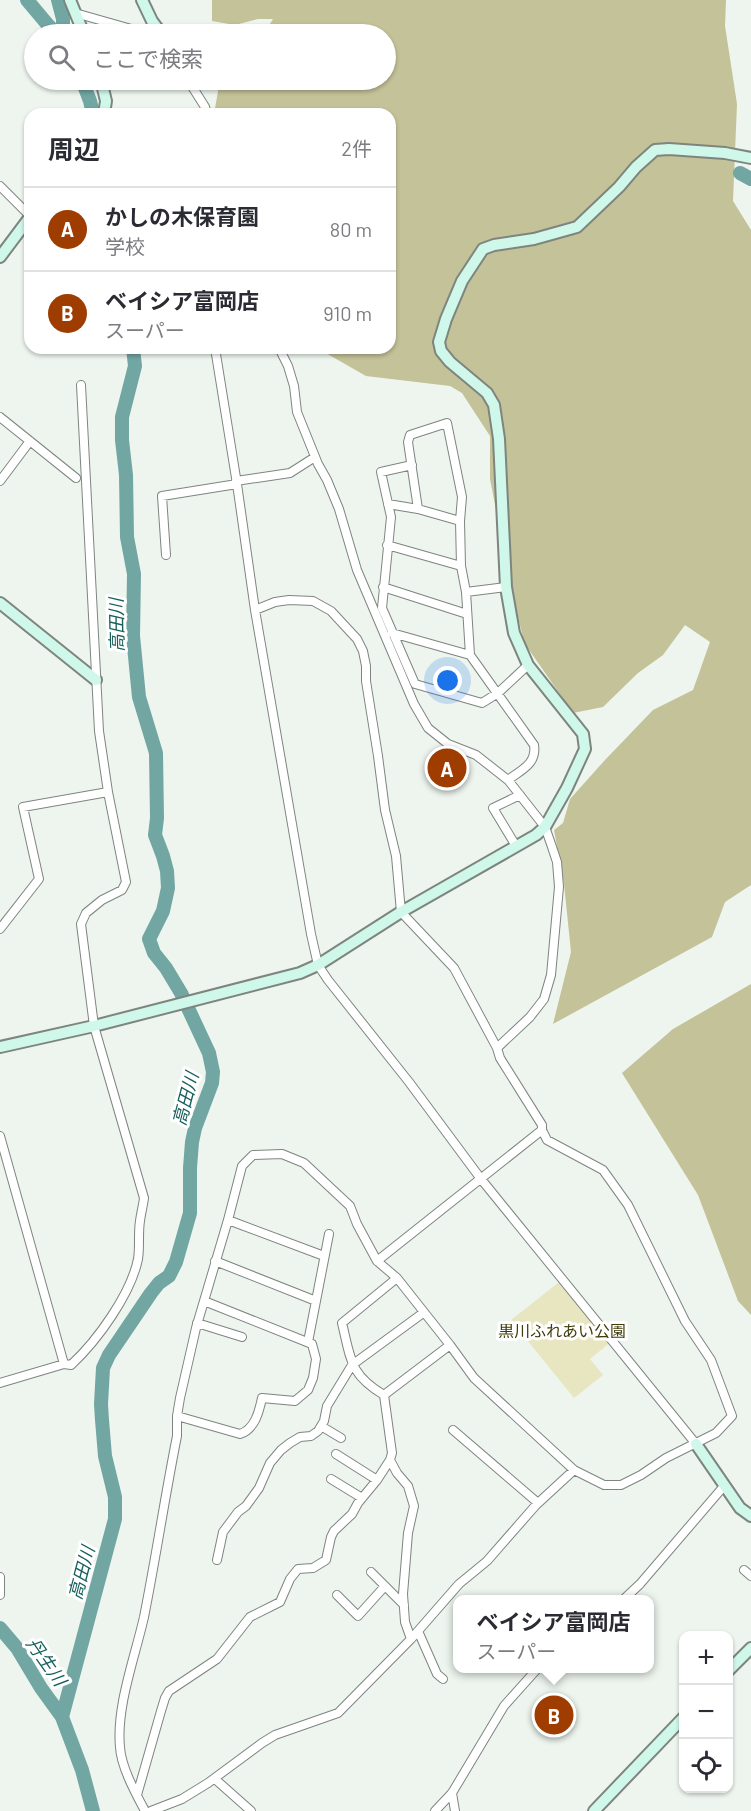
<!DOCTYPE html>
<html lang="ja">
<meta charset="utf-8">
<style>
body{margin:0;font-family:Barlow,"Noto Sans JP",sans-serif;background:#f2f2f3;color:#2b2b33}
.controls{position:absolute;right:18px;bottom:18px;display:grid;overflow:hidden;border-radius:12px;box-shadow:0 2px 4px #0004}
.controls button{width:54px;height:54px;display:grid;place-items:center;padding:0;border:0;border-bottom:2px solid #e1e1e2;background:#fff;color:#2b2b33;font:30px sans-serif}
.you{position:absolute;left:448px;top:681px;width:21px;height:21px;margin:-15px;border:4px solid #fff;border-radius:50%;background:#1a73e8;box-shadow:0 0 0 9px #1a73e833}
.badge{display:grid;place-items:center;width:39px;height:39px;border-radius:50%;background:#9f3c00;color:#fff;font-size:20px;font-weight:700}
.pin{position:absolute;translate:-50% -50%;border:3px solid #fff;box-shadow:0 2px 6px #0006}
.popup{position:absolute;left:453px;top:1595px;width:201px;height:78px;box-sizing:border-box;display:grid;place-content:center;border-radius:12px;background:#fff;filter:drop-shadow(0 2px 4px #0005);font-size:20px;white-space:nowrap;color:#7c7c81}
.popup b{font-size:22px;color:#2b2b33}
.popup::after{content:'';position:absolute;left:50%;top:100%;margin-left:-12px;border:12px solid transparent;border-top-color:#fff}
.list{margin:0;padding:0;list-style:none}
h2{display:flex;justify-content:space-between;align-items:center;height:78px;margin:0;padding:0 24px;font-size:26px}
h2 small{font-size:20px;font-weight:400;color:#7c7c81}
.list li{display:grid;grid-template-columns:39px 1fr auto;gap:18px;align-items:center;box-sizing:border-box;height:84px;padding:0 24px;border-top:2px solid #e1e1e2}
.list b{display:block;font-size:22px;white-space:nowrap}
.list p{margin:0;font-size:20px;white-space:nowrap;color:#7c7c81}
.list em{font-size:20px;font-style:normal;color:#7c7c81}
.icon{flex:none;width:33px;height:33px;fill:none;stroke:currentColor;stroke-width:2;stroke-linecap:round;stroke-linejoin:round}
.map{position:relative;flex:none;width:751px;height:1811px;overflow:hidden}
.search{position:absolute;background:#fff;box-shadow:0 2px 4px #0004;left:24px;top:24px;width:372px;height:66px;display:flex;align-items:center;gap:15px;box-sizing:border-box;padding:0 21px;border-radius:33px;color:#7c7c81;font-size:22px}
.panel{position:absolute;background:#fff;box-shadow:0 2px 4px #0004;left:24px;top:108px;width:372px;height:246px;border-radius:18px}
.map>svg:first-child{display:block}
.green{fill:#e8e6c0}
.forest{fill:#c4c298}
.lines{fill:none;stroke-linecap:round;stroke-linejoin:round}
.river{stroke:#71a6a2;stroke-width:14}
.street-casing{stroke:#7e857f;stroke-width:10}
.secondary-casing{stroke:#7e857f;stroke-width:14}
.street{stroke:#fff;stroke-width:8}
.secondary{stroke:#cff8ea;stroke-width:10}
.labels{text-anchor:middle;stroke-width:6;stroke-linejoin:round;paint-order:stroke}
.park-label{font-size:16px;fill:#403c08;stroke:#fff}
.water-label{font-size:18px;font-style:italic;fill:#165f5b;stroke:#fff}
</style>
<div class="map">
<svg width="751" height="1811" viewBox="0 0 751 1811">
<rect width="100%" height="100%" fill="#edf5ee"/>
<path class="green" d="M563,1279L612,1341L590,1359L603,1375L574,1398L511,1320Z"/>
<path class="forest" d="M212,0H726L725,26L737,104L733,201L751,230V885L725,902L712,937L553,1024L571,952L564,884L554,830L563,823L570,799L605,760L653,710L693,690L710,642L685,625L663,655L638,673L603,707L573,713L525,644L515,607L490,479V436L462,393L450,386L366,376L317,348H390V114H214L220,80H386V34H256L268,27L273,19H258L235,25L212,21Z
M751,984V1315L738,1301L698,1195L622,1073L673,1029Z"/>
<g class="lines">
<path class="river" d="M27,0L48,25L57,34
M58,0L63,19V34
M82,80L90,101L93,114
M740,173L751,179
M0,1628L17,1648L41,1688L62,1717
M93,1811L82,1770L62,1717L115,1519V1497L105,1456L102,1420L101,1404L103,1368L109,1355L151,1293L159,1283L169,1276L176,1262L190,1213V1168L192,1142L195,1128L212,1083L213,1072L209,1053L181,993L166,968L154,953L149,939L163,911L168,888L167,871L163,856L155,835L157,818L156,753L139,697L133,636L134,574L127,537L126,475L122,440V417L135,366L133,348"/>
<g class="street-casing">
<path id="street" d="M75,13L149,34L161,33L162,34
M188,80L205,107L207,114
M0,186L30,216
M215,348L237,484L255,610L311,934L318,965L328,980L409,1082L481,1179L696,1444
M279,348L288,366L294,386L297,412L318,464L327,480L339,509L357,570L414,704L428,728L448,744L476,755L508,780L545,827L551,844L557,862L559,887L551,975L544,999L530,1017L497,1048
M0,417L76,478
M412,465L381,472L391,517L382,608L415,684L482,703L498,693L528,665
M0,481L30,441
M236,481L290,473L315,457
M388,504L418,509
M460,521L418,509L408,442L410,435L447,423L462,497L460,521L461,566L466,592L470,655L534,745C537,764 521,770 508,780
M387,545L461,566
M166,555L162,496L237,484
M383,587L467,614
M466,592L506,587
M255,610L275,602L289,600L313,601L331,611L357,639L363,651L366,666V681L378,756L385,810L396,856L401,912L454,968L497,1048L500,1058L542,1125V1130L547,1140L603,1170L628,1205L685,1321L711,1360L732,1416L716,1433L666,1458L641,1475L621,1485H604L574,1470L474,1378L450,1345L397,1278L377,1261L542,1130
M392,633L470,655
M516,846L493,808L520,795
M0,929L39,879L23,807L108,792
M0,1136L64,1364
M228,1220L324,1256
M215,1261L316,1301
M197,1323L242,1337
M308,1342L329,1234
M0,1383L64,1364L71,1365C97,1341 131,1294 138,1259C140,1247 138,1233 140,1221C141,1213 143,1206 144,1198L94,1026L81,924L86,913L102,900L122,890L126,882L108,792L99,731L81,385
M384,1395L450,1345
M177,1416L240,1434C255,1429 259,1412 262,1398L295,1401L308,1390L313,1378L316,1359L312,1344L204,1301
M321,1426L341,1438
M453,1430L538,1503
M336,1454L377,1480
M390,1460L397,1473L408,1486L414,1506L408,1533L403,1594L405,1622L411,1639
M331,1479L362,1498
M217,1560L223,1532L238,1512L246,1506L259,1488L270,1463L281,1450L290,1443L300,1437L311,1436L318,1431L324,1421L327,1406L352,1365L423,1313
M744,1570L751,1576
M371,1572L404,1605
M0,1577V1595
M337,1595L358,1616L385,1586
M623,1600L640,1584L724,1486
M418,1631L437,1674L443,1679
M215,1779L251,1811
M452,1793L455,1811
M137,1795L161,1711L165,1698L169,1691L217,1659L250,1617L280,1602L290,1579L298,1569L313,1568L326,1560L331,1537L334,1531L352,1514L358,1503L377,1480L390,1460L392,1453L384,1395C350,1375 351,1360 342,1323L397,1278
M145,1811C136,1794 121,1767 120,1747C116,1707 135,1657 144,1617C156,1557 165,1496 177,1436V1416L180,1398L196,1328L228,1220L242,1166L253,1155L282,1154L304,1163L350,1206L357,1224L377,1261
M151,1811L182,1799L208,1783L262,1743L275,1735L338,1713L411,1639L459,1584L487,1561L536,1505L574,1470
M435,1811L452,1793L504,1706L538,1668"/>
</g>
<g class="secondary-casing">
<path id="secondary" d="M70,0L84,34
M142,0L152,21L161,33
M101,80L106,101L104,114
M0,257L30,217
M0,603L96,680
M0,1047L94,1026L300,973L318,965L401,912L536,835L545,827L567,788L585,749L583,734L528,665L514,633L506,587L499,439L494,405L487,393L450,362L441,351L439,342L446,319L462,281L483,249L494,245L534,239L577,227L619,187L636,167L655,150L669,149L725,153L751,158
M696,1444L740,1508L751,1516
M728,1671L751,1648
M594,1811L684,1717"/>
</g>
<use href="#street" class="street"/>
<use href="#secondary" class="secondary"/>
</g>
<g class="labels">
<g class="park-label">
<text x="562" y="1337">黒川ふれあい公園</text>
</g>
<g class="water-label">
<text transform="translate(117 625) rotate(-91)" y="6">高田川</text>
<text transform="translate(186 1099) rotate(-75)" y="6">高田川</text>
<text transform="translate(82 1573) rotate(-75)" y="6">高田川</text>
<text transform="translate(46 1662) rotate(55)" y="6">丹生川</text>
</g>
</g>
</svg>
<div class="controls">
<button>+</button>
<button>−</button>
<button><svg class="icon" aria-label="locate" viewBox="0 0 24 24"><circle cx="12" cy="12" r="6"/><path d="M12 2v4M12 18v4M2 12h4M18 12h4"/></svg></button>
</div>
<div class="you"></div>
<div class="pin badge" style="left:447px;top:768px">A</div>
<div class="pin badge" style="left:554px;top:1715px">B</div>
<div class="popup"><b>ベイシア富岡店</b>スーパー</div>
<div class="search"><svg class="icon" aria-label="search" viewBox="0 0 24 24"><circle cx="10" cy="10" r="6"/><path d="M15 15l6 6"/></svg>ここで検索</div>
<section class="panel">
<h2>周辺<small>2件</small></h2>
<ul class="list">
<li><span class="badge">A</span><div><b>かしの木保育園</b><p>学校</p></div><em>80 m</em></li>
<li><span class="badge">B</span><div><b>ベイシア富岡店</b><p>スーパー</p></div><em>910 m</em></li>
</ul>
</section>
</div>
